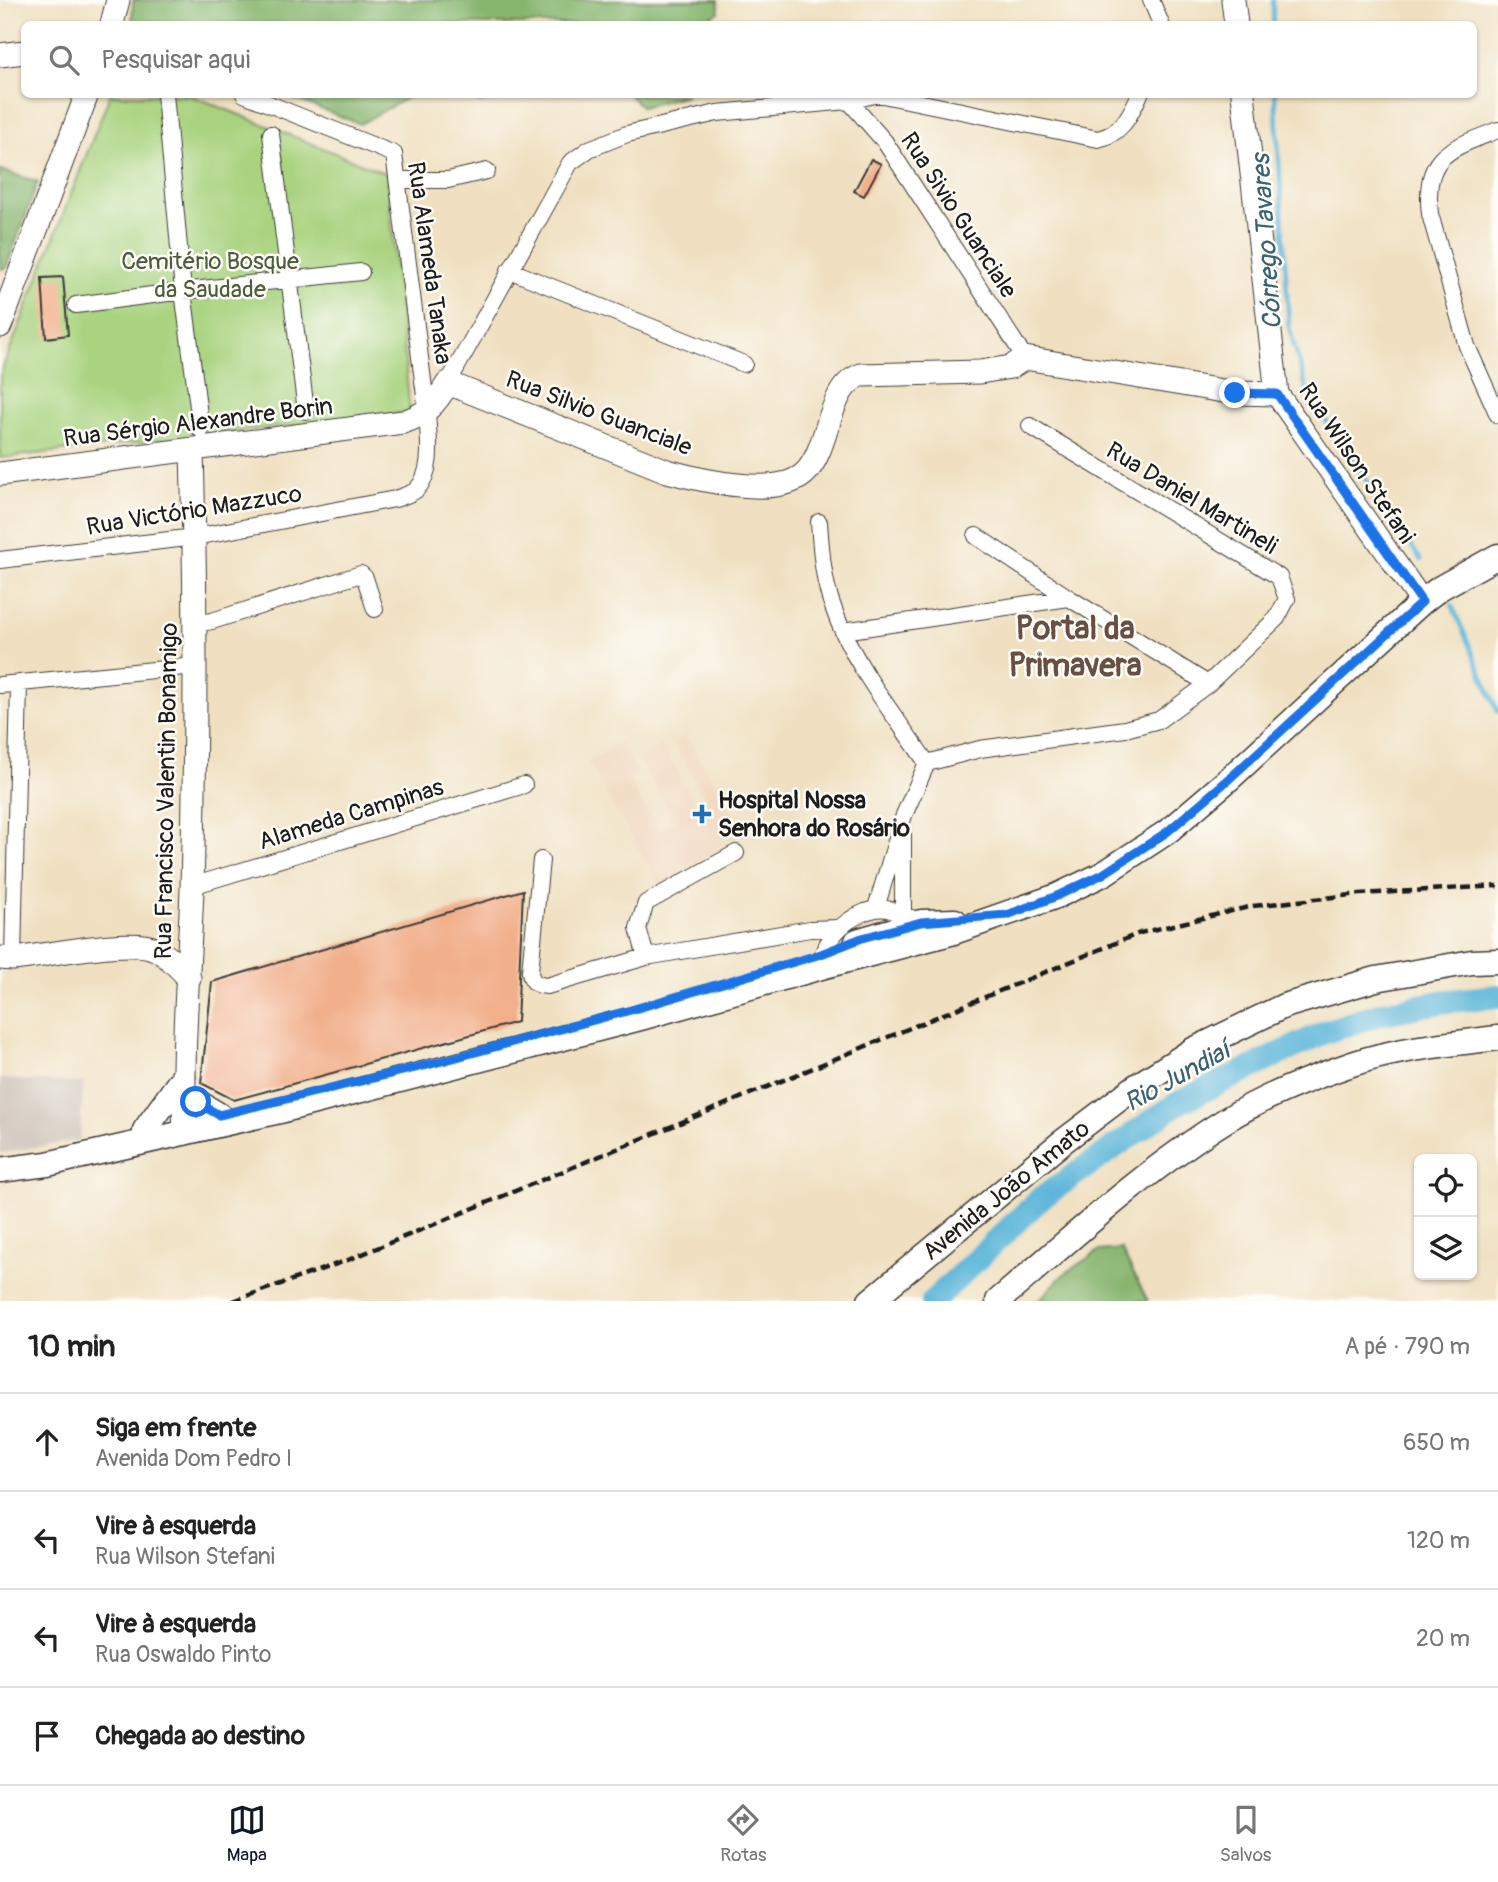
<!DOCTYPE html>
<html lang="pt">
<meta charset="utf-8">
<style>
body{margin:0;font-family:Pangolin,sans-serif;background:#f6f6f6;color:#222}
.controls{position:absolute;right:21px;bottom:21px;display:grid;overflow:hidden;border-radius:10px;box-shadow:0 2px 5px #0004}
.controls button{width:63px;height:63px;display:grid;place-items:center;padding:0;border:0;border-bottom:2px solid #e0e0e0;background:#fff;color:#222;font:35px sans-serif}
.stop{position:absolute;width:21px;height:21px;margin:-16px;border:5px solid #1a73e8;border-radius:50%;background:#fff}
.stop.end{background:#1a73e8;border-color:#fff;box-shadow:0 2px 7px #0008}
.list{margin:0;padding:0;list-style:none}
h2{display:flex;justify-content:space-between;align-items:center;height:91px;margin:0;padding:0 28px;font-size:30px}
h2 small{font-size:23px;font-weight:400;color:#767676}
.list li{display:grid;grid-template-columns:46px 1fr auto;gap:21px;align-items:center;box-sizing:border-box;height:98px;padding:0 28px;border-top:2px solid #e0e0e0}
.list b{display:block;font-size:26px;white-space:nowrap}
.list p{margin:0;font-size:23px;white-space:nowrap;color:#767676}
.list em{font-size:23px;font-style:normal;color:#767676}
.icon{flex:none;width:38px;height:38px;fill:none;stroke:currentColor;stroke-width:2;stroke-linecap:round;stroke-linejoin:round}
.map{position:relative;flex:none;width:1498px;height:1301px;overflow:hidden}
.search{position:absolute;background:#fff;box-shadow:0 2px 5px #0004;left:21px;right:21px;top:21px;height:77px;display:flex;align-items:center;gap:18px;box-sizing:border-box;padding:0 24px;border-radius:10px;color:#767676;font-size:26px}
.sheet{height:483px;background:#fff}
nav{display:flex;justify-content:space-around;align-items:center;box-sizing:border-box;height:98px;border-top:2px solid #e0e0e0;background:#fff;font-size:19px;color:#767676}
nav a{display:grid;justify-items:center;gap:4px}
nav .on{color:#111827}
.map>svg:first-child{display:block}
.built{fill:#f0d6bc}
.industrial{fill:#cec2b9}
.green{fill:#a9d37f;stroke:#62784e;stroke-width:2}
.forest{fill:#86b56e;stroke:#516845;stroke-width:2}
.lines{fill:none;stroke-linecap:round;stroke-linejoin:round}
.stream{stroke:#5bb6d9;stroke-width:4.5}
.river{stroke:#5bb6d9;stroke-width:24}
.building{fill:#f2af8b}
.street-casing{stroke:#3c3935;stroke-width:18}
.secondary-casing{stroke:#3c3935;stroke-width:25}
.primary-casing{stroke:#3c3935;stroke-width:27}
.street{stroke:#fff;stroke-width:16}
.secondary{stroke:#fff;stroke-width:23}
.primary{stroke:#fff;stroke-width:24}
.rail{stroke:#1c1c1c;stroke-width:4.5;stroke-dasharray:10 5;stroke-linecap:butt}
.route{stroke:#1a73e8;stroke-width:9}
.poi-dot{fill:#1f6fb2;stroke:#fdfcf7;stroke-width:2.5}
.labels{text-anchor:middle;stroke-width:5;stroke-linejoin:round;paint-order:stroke}
.street-label{font-size:24px;fill:#1c1c1c;stroke:#fdfcf7}
.park-label{font-size:24px;fill:#4d5c3f;stroke:#fdfcf7}
.poi-label{font-size:24px;font-weight:bold;fill:#1c1c1c;stroke:#fdfcf7;text-anchor:start}
.water-label{font-size:26px;font-style:italic;fill:#386171;stroke:#fdfcf7}
.district-label{font-size:32px;font-weight:bold;fill:#674f43;stroke:#fdfcf7}
</style>
<div class="map">
<svg width="1498" height="1301" viewBox="0 0 1498 1301">
<rect width="100%" height="100%" fill="#fdfcf7"/>
<filter id="ink" filterUnits="userSpaceOnUse"><feTurbulence type="fractalNoise" baseFrequency=".0143" numOctaves="2"/><feDisplacementMap in="SourceGraphic" scale="14" xChannelSelector="R" yChannelSelector="G"/><feConvolveMatrix kernelMatrix="1 2 1 2 8 2 1 2 1" color-interpolation-filters="sRGB"/></filter>
<filter id="wash" filterUnits="userSpaceOnUse"><feTurbulence type="fractalNoise" baseFrequency=".00686" numOctaves="4" result="noise"/><feDisplacementMap in="SourceGraphic" scale="28" xChannelSelector="R" yChannelSelector="G"/><feGaussianBlur stdDeviation="1.57" result="paint"/><feColorMatrix in="noise" values="0 0 0 0 0 0 0 0 0 0 0 0 0 0 0 0 0 1.4 0 .05"/><feComposite in="paint" operator="in"/></filter>
<g filter="url(#wash)">
<rect width="100%" height="100%" fill="#f0e0c1"/>
<path class="built" d="M686,735L744,834L732,841L730,836L725,839L732,852L663,891L588,762L620,743L638,773L628,779L659,831L675,821L638,759L662,745L697,806L707,800L674,742Z"/>
<path class="industrial" d="M0,1079L83,1083L80,1140L0,1153Z"/>
<path class="green" d="M110,95H190L387,174L410,412L0,458V375Z"/>
<path class="forest" d="M133,0H718L719,12L698,24H132Z
M284,95H412L360,124Z
M466,95H528L480,103Z
M629,95H687L642,107Z
M0,170L38,182L6,268L0,269Z
M1121,1249L1148,1301H1038L1064,1274L1099,1251Z"/>
<g class="lines">
<path class="stream" d="M1273,0V24
M1275,94L1289,327L1308,394L1421,560
M1452,605L1498,712"/>
<path class="river" d="M933,1301L1041,1198L1178,1103L1325,1032L1379,1014L1440,1002L1498,996"/>
</g>
<g id="blocks">
<path class="building" d="M871,159L881,164L864,196L854,191Z
M63,277L68,335L46,338L42,278Z
M523,890L517,1022L234,1100L201,1083L212,982Z"/>
</g>
</g>
<g filter="url(#ink)">
<use href="#blocks" fill-opacity="0" stroke="#3c3935" stroke-width="2"/>
<g class="lines">
<g class="street-casing">
<path id="street" d="M1151,0L1161,24
M165,94L183,291L201,430
M878,94L1098,139C1122,134 1130,115 1140,94
M849,101L885,142L1025,358
M1498,130C1450,149 1423,154 1430,214L1467,346L1498,415
M271,134L306,411
M398,180H448L487,171
M509,270L744,364
M76,305L183,291L361,272
M448,383L570,163L589,149L627,134L717,113L849,101L878,94
M819,522C821,550 823,581 833,607C853,665 893,713 927,763
M976,536L1069,598L1208,684
M0,560L195,537L395,499C401,497 411,494 416,490C435,471 428,436 427,412L394,154L244,94
M195,624L212,621L361,574L365,578L375,609
M843,631L1069,598
M0,685L195,666
M927,763L980,749L1125,729L1159,720L1208,684L1277,618L1287,599L1279,577L1030,426
M736,853L646,903L638,928L646,957L810,929L837,928
M541,860L530,971C531,982 536,985 547,986L646,957
M192,886L524,785
M876,908L904,815L927,763
M903,915V835
M13,959L19,683
M817,969C825,942 838,923 865,912C874,909 881,907 891,910C902,913 912,919 922,923"/>
</g>
<g class="secondary-casing">
<path id="secondary" d="M1233,0L1236,24
M112,24L118,0
M0,55L24,52
M1243,94L1277,394L1422,602
M0,326L87,94
M0,474L403,422C426,415 436,403 448,383L667,471C700,480 782,500 807,471C821,455 826,426 834,407C840,392 846,381 861,375L980,372L1011,367L1025,358L1235,393L1277,394
M0,958L13,959C43,956 133,937 155,949C168,955 179,968 189,978
M185,1133C181,1052 189,970 192,889C196,743 196,596 192,450"/>
</g>
<g class="primary-casing">
<path id="primary" d="M857,941L921,922L955,921
M184,1094L219,1115
M145,1130L183,1077
M0,1170L47,1164L284,1110L637,1019L825,966L951,933L1057,896L1103,874L1167,832L1229,779L1422,602L1440,588L1498,556
M870,1301L1061,1143L1135,1087L1193,1050L1284,1006L1376,979L1472,962L1498,961
M998,1301C1072,1238 1144,1171 1226,1120C1263,1097 1311,1078 1352,1064C1399,1048 1449,1044 1498,1038"/>
</g>
<use href="#street" class="street"/>
<use href="#secondary" class="secondary"/>
<use href="#primary" class="primary"/>
<path class="rail" d="M233,1301L348,1260L1140,933L1253,906L1360,894L1498,886"/>
</g>
</g>
<g class="lines" filter="url(#ink)">
<path class="route" d="M196,1102L219,1115L431,1064L631,1010L821,954L862,938L921,922L1007,915L1057,896L1103,874L1167,832L1229,779L1422,602L1277,394L1235,393"/>
</g>
<path class="poi-dot" d="M698.5 803.5h7v7h7v7h-7v7h-7v-7h-7v-7h7z"/>
<g class="labels">
<g class="street-label">
<text transform="translate(959 215) rotate(57)" y="8">Rua Sivio Guanciale</text>
<text transform="translate(430 263) rotate(82)" y="8">Rua Alameda Tanaka</text>
<text transform="translate(599 413) rotate(21)" y="8">Rua Silvio Guanciale</text>
<text transform="translate(198 422) rotate(-7)" y="8">Rua Sérgio Alexandre Borin</text>
<text transform="translate(1357 463) rotate(56)" y="8">Rua Wilson Stefani</text>
<text transform="translate(1192 498) rotate(31)" y="8">Rua Daniel Martineli</text>
<text transform="translate(194 510) rotate(-9)" y="8">Rua Victório Mazzuco</text>
<text transform="translate(166 791) rotate(-89)" y="8">Rua Francisco Valentin Bonamigo</text>
<text transform="translate(351 814) rotate(-17)" y="8">Alameda Campinas</text>
<text transform="translate(1006 1190) rotate(-39)" y="8">Avenida João Amato</text>
</g>
<g class="park-label">
<text x="210" y="269">Cemitério Bosque<tspan x="210" dy="28">da Saudade</tspan></text>
</g>
<g class="poi-label">
<text x="718" y="808">Hospital Nossa<tspan x="718" dy="28">Senhora do Rosário</tspan></text>
</g>
<g class="water-label">
<text transform="translate(1266 242) rotate(-94)" y="9">Córrego Tavares</text>
<text transform="translate(1177 1076) rotate(-29)" y="9">Rio Jundiaí</text>
</g>
<g class="district-label">
<text x="1075" y="639">Portal da<tspan x="1075" dy="37">Primavera</tspan></text>
</g>
</g>
</svg>
<div class="controls">
<button><svg class="icon" aria-label="locate" viewBox="0 0 24 24"><circle cx="12" cy="12" r="6"/><path d="M12 2v4M12 18v4M2 12h4M18 12h4"/></svg></button>
<button><svg class="icon" aria-label="layers" viewBox="0 0 24 24"><path d="M12 4l9 5-9 5-9-5zM3 14l9 5 9-5"/></svg></button>
</div>
<div class="stop" style="left:196px;top:1102px"></div>
<div class="stop end" style="left:1235px;top:393px"></div>
<div class="search"><svg class="icon" aria-label="search" viewBox="0 0 24 24"><circle cx="10" cy="10" r="6"/><path d="M15 15l6 6"/></svg>Pesquisar aqui</div>
</div>
<section class="sheet">
<h2>10 min<small>A pé · 790 m</small></h2>
<ul class="list">
<li><svg class="icon" aria-label="ahead" viewBox="0 0 24 24"><path d="M12 20V5M6 11l6-6 6 6"/></svg><div><b>Siga em frente</b><p>Avenida Dom Pedro I</p></div><em>650 m</em></li>
<li><svg class="icon" aria-label="left" viewBox="0 0 24 24"><path d="M17 20v-9H6M10 6l-5 5 5 5"/></svg><div><b>Vire à esquerda</b><p>Rua Wilson Stefani</p></div><em>120 m</em></li>
<li><svg class="icon" aria-label="left" viewBox="0 0 24 24"><path d="M17 20v-9H6M10 6l-5 5 5 5"/></svg><div><b>Vire à esquerda</b><p>Rua Oswaldo Pinto</p></div><em>20 m</em></li>
<li><svg class="icon" aria-label="arrive" viewBox="0 0 24 24"><path d="M6 21V4h12l-3 4 3 4H6"/></svg><div><b>Chegada ao destino</b></div></li>
</ul>
</section>
<nav>
<a class="on"><svg class="icon" aria-label="map" viewBox="0 0 24 24"><path d="M3 6l6-2 6 2 6-2v14l-6 2-6-2-6 2zM9 4v14M15 6v14"/></svg>Mapa</a>
<a><svg class="icon" aria-label="directions" viewBox="0 0 24 24"><path d="M12 3l9 9-9 9-9-9zM9 14v-3h6M13 9l2 2-2 2"/></svg>Rotas</a>
<a><svg class="icon" aria-label="saved" viewBox="0 0 24 24"><path d="M7 4h10v16l-5-4-5 4z"/></svg>Salvos</a>
</nav>
